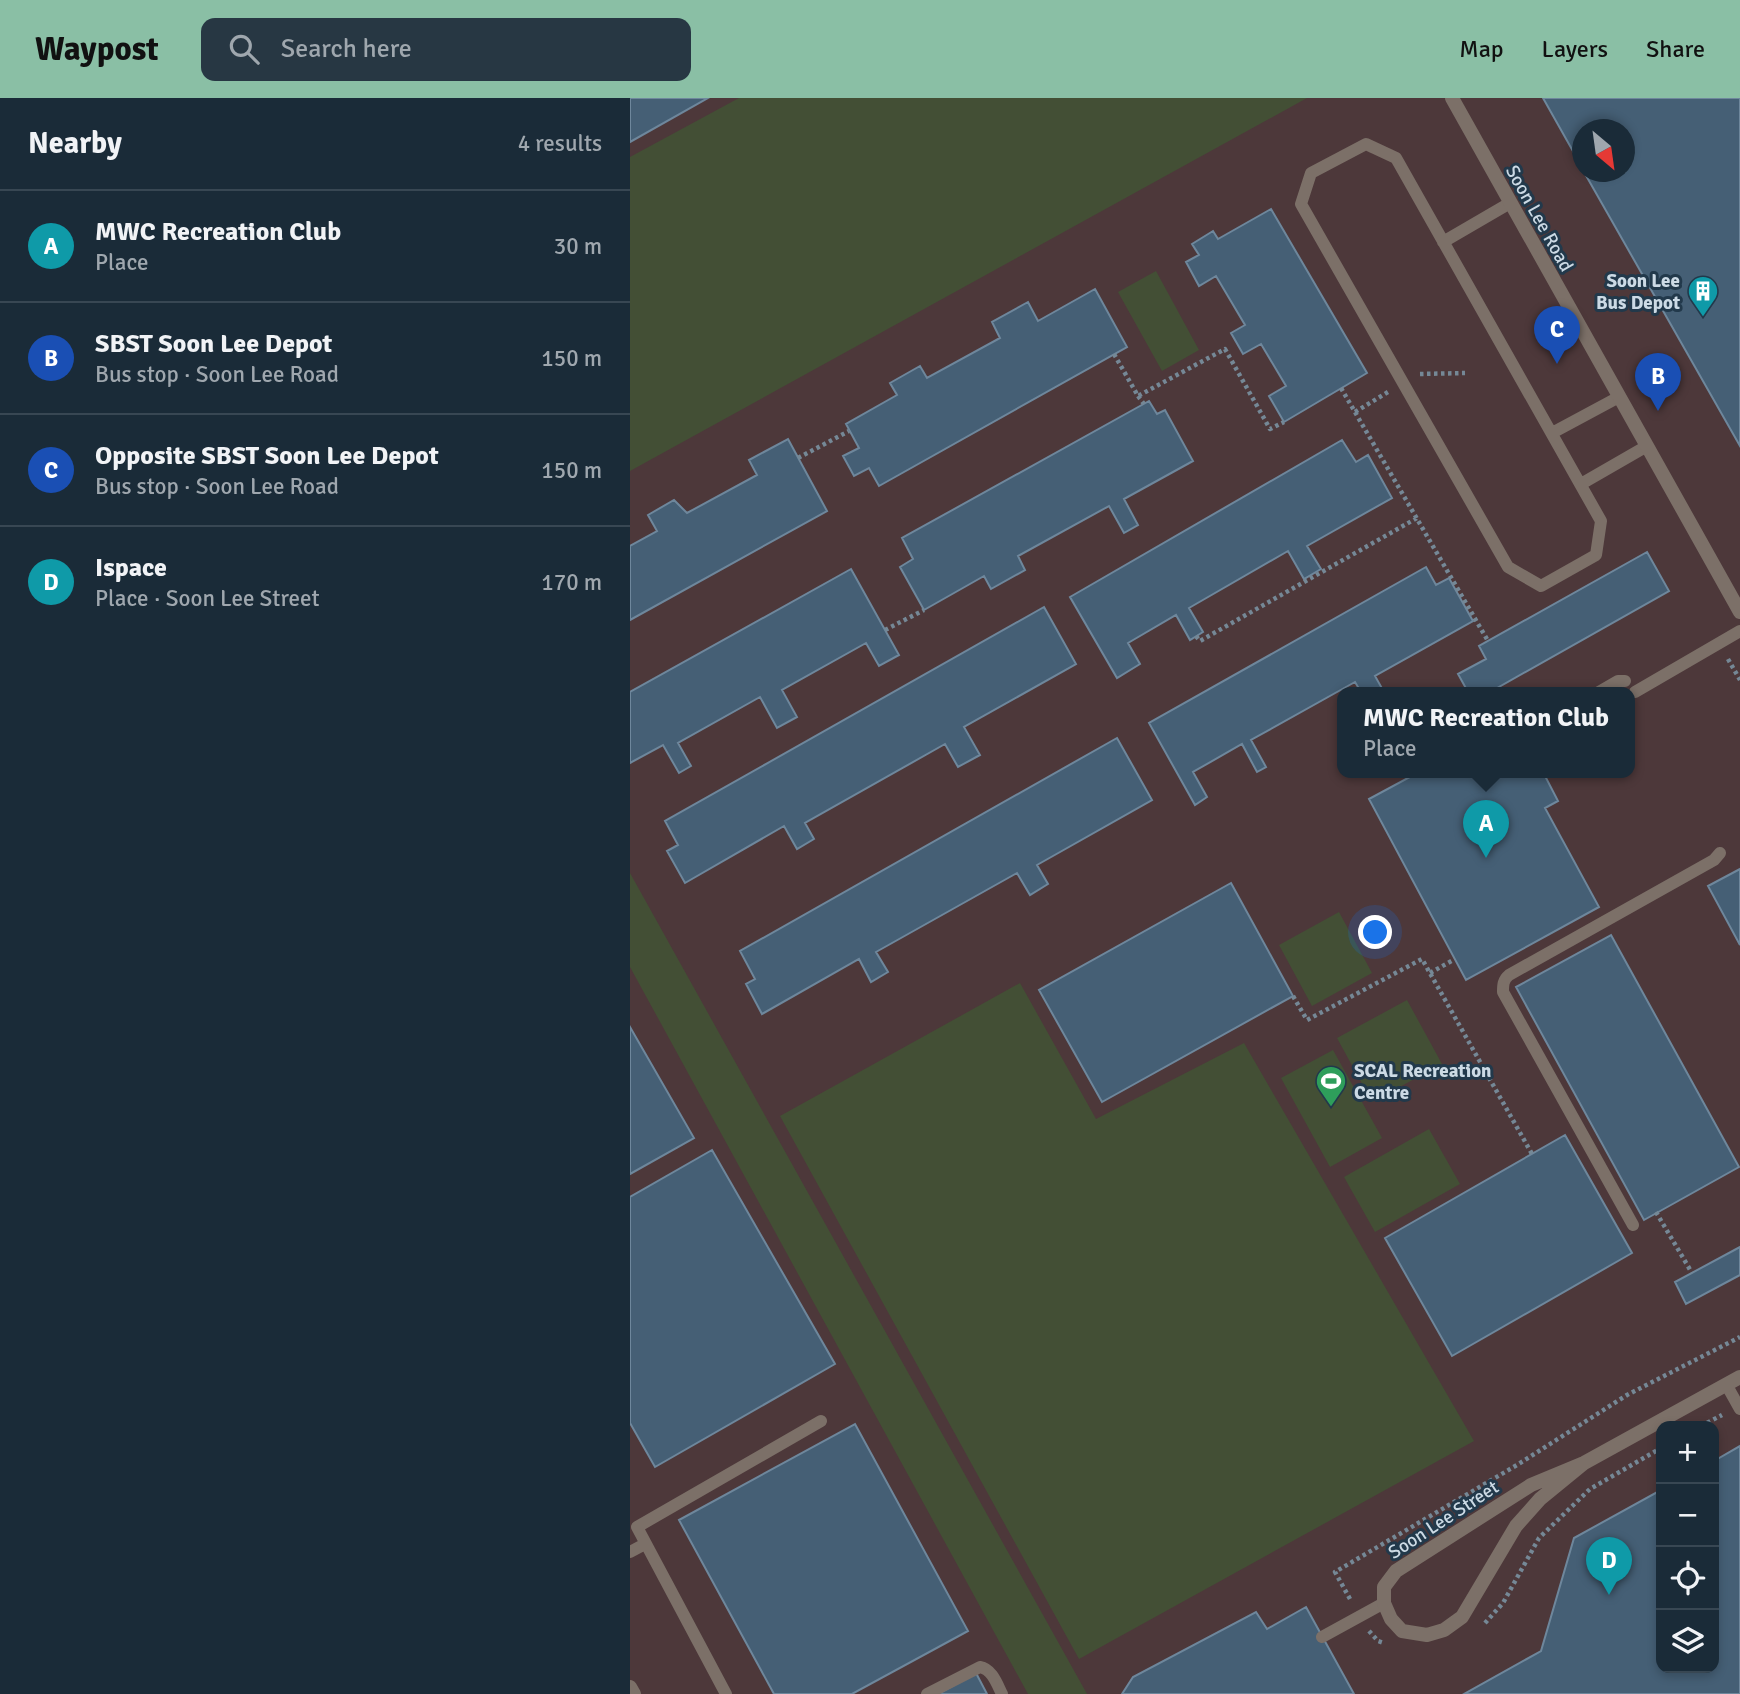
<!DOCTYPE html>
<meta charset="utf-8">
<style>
body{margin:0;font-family:Signika,sans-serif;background:#273743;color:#f1f3f6}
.controls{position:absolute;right:21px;bottom:21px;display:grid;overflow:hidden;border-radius:14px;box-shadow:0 4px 10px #0003}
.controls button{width:63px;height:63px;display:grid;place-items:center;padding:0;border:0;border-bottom:2px solid #384753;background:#1a2b38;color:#f1f3f6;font:35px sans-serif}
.compass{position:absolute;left:942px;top:21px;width:63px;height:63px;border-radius:50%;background:#1a2b38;box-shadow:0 4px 10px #0003;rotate:151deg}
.you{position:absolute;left:746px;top:835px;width:24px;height:24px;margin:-18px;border:5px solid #fff;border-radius:50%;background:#1a73e8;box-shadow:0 0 0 10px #1a73e833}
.badge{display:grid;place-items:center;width:46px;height:46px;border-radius:50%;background:#8abfa5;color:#fff;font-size:23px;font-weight:700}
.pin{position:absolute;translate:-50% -58px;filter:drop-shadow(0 2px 4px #0008)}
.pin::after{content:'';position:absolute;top:37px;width:24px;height:21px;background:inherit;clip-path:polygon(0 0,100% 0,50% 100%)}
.popup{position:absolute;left:707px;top:589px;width:298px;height:91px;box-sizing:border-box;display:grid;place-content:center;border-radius:14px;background:#1a2b38;filter:drop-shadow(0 2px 5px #0005);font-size:23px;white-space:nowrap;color:#9fa7ae}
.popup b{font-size:26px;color:#f1f3f6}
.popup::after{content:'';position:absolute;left:50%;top:100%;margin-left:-14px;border:14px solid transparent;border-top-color:#1a2b38}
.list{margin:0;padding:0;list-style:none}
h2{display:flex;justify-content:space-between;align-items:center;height:91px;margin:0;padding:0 28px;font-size:30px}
h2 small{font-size:23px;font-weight:400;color:#9fa7ae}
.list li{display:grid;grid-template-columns:46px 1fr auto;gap:21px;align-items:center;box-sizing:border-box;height:112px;padding:0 28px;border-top:2px solid #384753}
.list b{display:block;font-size:26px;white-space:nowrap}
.list p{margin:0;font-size:23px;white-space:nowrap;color:#9fa7ae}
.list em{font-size:23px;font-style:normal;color:#9fa7ae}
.icon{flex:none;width:38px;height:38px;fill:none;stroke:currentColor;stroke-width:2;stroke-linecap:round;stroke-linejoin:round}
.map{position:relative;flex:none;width:1110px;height:1596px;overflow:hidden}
header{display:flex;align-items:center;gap:42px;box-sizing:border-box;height:98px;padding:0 35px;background:#8abfa5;color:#111}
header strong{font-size:33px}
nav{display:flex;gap:38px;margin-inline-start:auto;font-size:24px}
.search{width:490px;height:63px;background:#273743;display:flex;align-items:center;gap:18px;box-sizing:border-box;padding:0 24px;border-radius:14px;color:#9fa7ae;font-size:26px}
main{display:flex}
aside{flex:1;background:#1a2b38}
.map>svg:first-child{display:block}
.industrial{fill:#4d383a;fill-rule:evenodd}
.green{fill:#434f35}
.building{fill:#455f75;stroke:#6e879c;stroke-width:2}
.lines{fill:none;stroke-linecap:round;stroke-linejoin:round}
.path{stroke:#758896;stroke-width:4.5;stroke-dasharray:3.5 3.5;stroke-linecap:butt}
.lane{stroke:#7c7068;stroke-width:12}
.street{stroke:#7c7068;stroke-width:14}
.labels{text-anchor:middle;stroke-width:6;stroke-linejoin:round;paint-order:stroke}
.street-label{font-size:19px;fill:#ccdae5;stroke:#22394b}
.poi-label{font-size:19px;font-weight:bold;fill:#ccdae5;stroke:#22394b;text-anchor:end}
</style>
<header>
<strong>Waypost</strong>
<div class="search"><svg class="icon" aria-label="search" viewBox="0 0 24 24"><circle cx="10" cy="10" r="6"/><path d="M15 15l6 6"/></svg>Search here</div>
<nav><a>Map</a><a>Layers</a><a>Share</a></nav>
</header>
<main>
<aside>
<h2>Nearby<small>4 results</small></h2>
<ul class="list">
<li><span class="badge" style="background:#0f9aa8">A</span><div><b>MWC Recreation Club</b><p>Place</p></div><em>30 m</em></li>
<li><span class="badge" style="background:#1a4fb4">B</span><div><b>SBST Soon Lee Depot</b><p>Bus stop · Soon Lee Road</p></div><em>150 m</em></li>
<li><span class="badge" style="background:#1a4fb4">C</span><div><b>Opposite SBST Soon Lee Depot</b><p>Bus stop · Soon Lee Road</p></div><em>150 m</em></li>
<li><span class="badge" style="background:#0f9aa8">D</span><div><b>Ispace</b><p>Place · Soon Lee Street</p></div><em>170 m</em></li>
</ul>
</aside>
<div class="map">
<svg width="1110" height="1596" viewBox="0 0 1110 1596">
<rect width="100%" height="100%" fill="#22394b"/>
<path class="industrial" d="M0,0H1110V1596H0ZM953,32H995V74H953ZM712,594H1000V674H712ZM1031,1328H1084V1570H1031Z"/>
<path class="green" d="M109,0H677L0,373V59Z
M526,173L569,252L532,273L488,194Z
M0,775L457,1596H398L0,869Z
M709,814L742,875L682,908L649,847Z
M390,885L466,1021L614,945L844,1343L449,1561L150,1018Z
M777,902L812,966L742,1004L707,940Z
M703,952L752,1040L700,1069L651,980Z
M799,1031L830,1086L745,1134L714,1079Z"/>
<path class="building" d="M0,0H78L0,44Z
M913,0H1110V348L954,74H995V32H953V71Z
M641,111L737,275L654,324L639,298L656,288L631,246L613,256L601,235L615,227L586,178L569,188L556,164L569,157L562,146L583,133L588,141Z
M465,191L497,249L249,388L239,370L224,378L213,358L229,350L216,326L267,297L260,285L290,268L297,280L370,240L362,224L398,204L408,223Z
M519,303L527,316L535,312L563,363L494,401L508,427L494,435L479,408L388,458L395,472L361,491L354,478L294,512L270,469L283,461L272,440Z
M158,341L197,413L0,522V448L27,433L18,417L44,402L57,415L127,377L119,362Z
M712,342L726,364L738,357L762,400L677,448L691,471L674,481L658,453L559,510L573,534L560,542L546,517L498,545L510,566L487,580L440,499Z
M1017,454L1039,493L860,594H838L828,576L856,561L849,548Z
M796,469L806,487L819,480L843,523L745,578L754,594H731L725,584L621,642L636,669L627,674L612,646L563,674L577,699L565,707L519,625Z
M221,471L269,557L249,568L236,545L152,592L167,619L147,630L130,599L48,645L61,668L49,675L33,647L0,665V594Z
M414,509L446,566L334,629L350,657L328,669L315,646L175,725L184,741L167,751L154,728L55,785L37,753L48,747L35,723Z
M487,640L522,702L407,767L418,786L400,797L387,775L246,854L258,874L241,884L229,861L132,916L116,886L125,881L110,853Z
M789,674H913L928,703L915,710L969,809L836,882L739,701Z
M1110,771V847L1078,788Z
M601,785L663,898L472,1004L409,892Z
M981,837L1109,1069L1014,1122L886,889Z
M0,929L64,1040L0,1076Z
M935,1037L1002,1155L822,1258L755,1140Z
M82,1052L205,1266L25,1369L0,1325V1099Z
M1110,1149V1177L1056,1206L1045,1184Z
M225,1326L338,1533L222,1596H144L49,1422Z
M1110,1348V1596H834L911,1553L944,1440L1031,1392V1570H1084V1363Z
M676,1509L724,1596H492L503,1579L626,1514L637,1531Z
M346,1575L357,1596H308Z"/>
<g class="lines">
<path class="path" d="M484,256L508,298L595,251L640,331L654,324
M790,276L835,275
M711,290L858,543
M508,298L514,306
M725,314L758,294
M168,360L219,333
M255,532L294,512
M566,538L570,543L787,420
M1098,561L1110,582
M800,875L825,861
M663,898L677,922L792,861L902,1056
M1026,1114L1062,1175
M1071,1328L1092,1317
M720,1501L705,1474L887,1367L997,1297L1110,1239
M855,1525L873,1505L909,1440L960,1391L1031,1350
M739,1533L748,1543L754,1545"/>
<path class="lane" d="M736,46L766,60L971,423L966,457L911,488L878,469L671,106L681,75Z
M813,144L880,105
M922,335L989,299
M951,386L1017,348
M969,594L988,583H995
M1005,594L1110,533
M1003,1127L873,894C873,887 873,882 879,877L1084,762L1090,755
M1096,1286L1110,1311
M0,1454L15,1446
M692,1539L754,1505
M96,1596L7,1429L191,1323
M297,1596L350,1569C362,1571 367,1586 372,1596"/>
<path class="street" d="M822,0L1110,514
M954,1365L910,1401L886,1428L832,1519L814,1532L797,1537L772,1533L761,1521L754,1505V1489L766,1473L901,1387L954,1365L1110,1279
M0,1589L4,1596"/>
</g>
<defs>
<g id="building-pin" transform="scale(1.575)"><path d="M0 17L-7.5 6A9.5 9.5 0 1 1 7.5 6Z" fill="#0f9aa8" stroke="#22394b"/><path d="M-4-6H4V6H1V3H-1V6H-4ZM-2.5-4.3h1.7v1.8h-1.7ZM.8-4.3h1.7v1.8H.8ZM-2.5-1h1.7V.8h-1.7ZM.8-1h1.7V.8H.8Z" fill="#fff"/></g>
<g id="stadium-pin" transform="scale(1.575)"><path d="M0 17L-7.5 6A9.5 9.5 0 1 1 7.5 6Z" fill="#2e9e5b" stroke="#22394b"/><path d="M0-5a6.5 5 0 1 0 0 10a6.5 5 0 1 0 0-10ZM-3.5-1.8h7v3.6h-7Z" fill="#fff"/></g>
</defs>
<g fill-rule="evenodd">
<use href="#building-pin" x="1073" y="193"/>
<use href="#stadium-pin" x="701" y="983"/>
</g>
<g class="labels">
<g class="street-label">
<text transform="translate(910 120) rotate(61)" y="7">Soon Lee Road</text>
<text transform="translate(813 1421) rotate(-33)" y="7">Soon Lee Street</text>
</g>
<g class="poi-label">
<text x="1050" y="189">Soon Lee<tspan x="1050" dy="22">Bus Depot</tspan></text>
<text x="724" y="979" text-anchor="start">SCAL Recreation<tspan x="724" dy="22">Centre</tspan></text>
</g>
</g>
</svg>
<div class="controls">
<button>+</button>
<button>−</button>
<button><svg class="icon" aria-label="locate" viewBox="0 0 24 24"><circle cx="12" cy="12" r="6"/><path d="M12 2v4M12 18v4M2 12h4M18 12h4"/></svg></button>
<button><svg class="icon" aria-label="layers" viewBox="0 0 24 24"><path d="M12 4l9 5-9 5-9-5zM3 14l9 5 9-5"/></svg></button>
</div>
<svg class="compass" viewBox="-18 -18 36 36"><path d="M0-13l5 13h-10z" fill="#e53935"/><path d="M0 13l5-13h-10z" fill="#9fa7ae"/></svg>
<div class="you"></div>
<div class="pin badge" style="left:856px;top:760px;background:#0f9aa8">A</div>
<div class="popup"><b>MWC Recreation Club</b>Place</div>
<div class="pin badge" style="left:1028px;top:313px;background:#1a4fb4">B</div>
<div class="pin badge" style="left:927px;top:266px;background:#1a4fb4">C</div>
<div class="pin badge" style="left:979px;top:1497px;background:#0f9aa8">D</div>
</div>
</main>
